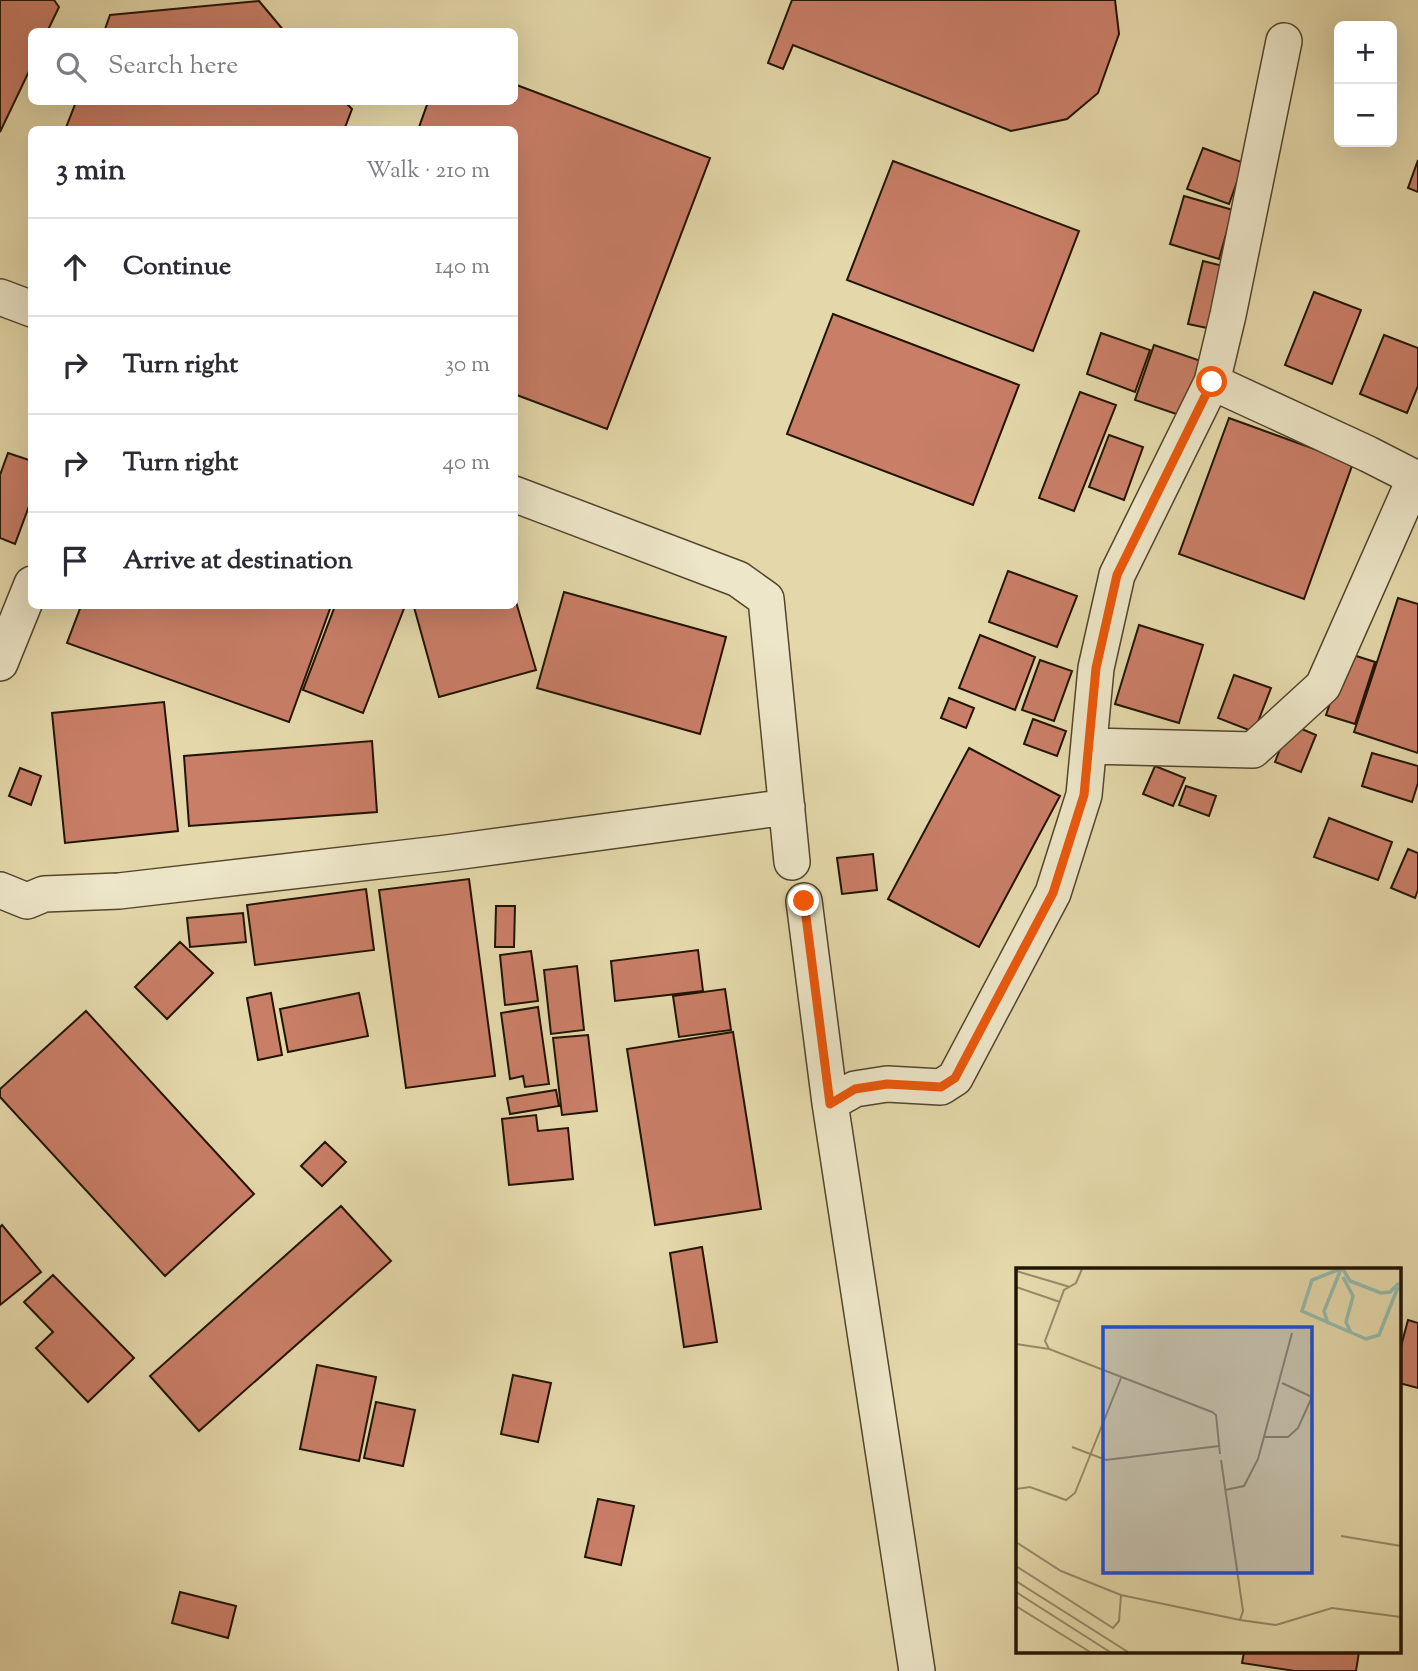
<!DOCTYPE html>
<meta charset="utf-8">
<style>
body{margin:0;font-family:"Sorts Mill Goudy",serif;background:#f7f7f7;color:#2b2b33}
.controls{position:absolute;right:21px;top:21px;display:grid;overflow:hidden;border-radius:10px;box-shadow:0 7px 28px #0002}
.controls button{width:63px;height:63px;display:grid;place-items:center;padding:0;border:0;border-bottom:2px solid #e1e1e2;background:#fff;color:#2b2b33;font:35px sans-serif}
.stop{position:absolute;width:21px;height:21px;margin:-16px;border:5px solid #ea580c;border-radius:50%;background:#fff}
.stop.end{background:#ea580c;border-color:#fff;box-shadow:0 2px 7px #0008}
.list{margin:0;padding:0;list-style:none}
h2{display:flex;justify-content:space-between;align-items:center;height:91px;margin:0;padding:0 28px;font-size:30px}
h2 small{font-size:23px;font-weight:400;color:#7c7c81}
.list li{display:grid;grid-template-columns:46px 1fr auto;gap:21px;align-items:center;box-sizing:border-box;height:98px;padding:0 28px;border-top:2px solid #e1e1e2}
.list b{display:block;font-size:26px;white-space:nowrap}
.list em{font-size:23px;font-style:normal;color:#7c7c81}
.icon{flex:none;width:38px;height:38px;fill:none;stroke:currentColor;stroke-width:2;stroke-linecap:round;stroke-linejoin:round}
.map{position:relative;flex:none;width:1418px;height:1671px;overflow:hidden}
.search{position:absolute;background:#fff;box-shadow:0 7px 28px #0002;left:28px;top:28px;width:490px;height:77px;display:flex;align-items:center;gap:18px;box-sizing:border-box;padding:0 24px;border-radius:10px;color:#7c7c81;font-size:26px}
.panel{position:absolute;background:#fff;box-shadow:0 7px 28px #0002;left:28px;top:126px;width:490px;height:483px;border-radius:10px}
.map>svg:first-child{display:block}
.building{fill:#c97e67;stroke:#211402;stroke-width:2}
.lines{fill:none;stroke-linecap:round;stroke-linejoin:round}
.minor-casing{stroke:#52452c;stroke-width:38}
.minor{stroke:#ede6c8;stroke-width:35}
.route{stroke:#ea580c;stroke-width:9}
.inset-river{fill:none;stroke:#95baaa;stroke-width:3.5}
.inset-road{fill:none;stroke:#968a67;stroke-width:2}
.view{fill:#1d4ed8;fill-opacity:0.15;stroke:#1d4ed8;stroke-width:3.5}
.inset-edge{fill:none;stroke:#211402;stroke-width:3.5}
</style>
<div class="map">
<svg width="1418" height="1671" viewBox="0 0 1418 1671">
<rect width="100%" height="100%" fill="#e4d8aa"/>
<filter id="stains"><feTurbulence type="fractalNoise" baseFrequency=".00286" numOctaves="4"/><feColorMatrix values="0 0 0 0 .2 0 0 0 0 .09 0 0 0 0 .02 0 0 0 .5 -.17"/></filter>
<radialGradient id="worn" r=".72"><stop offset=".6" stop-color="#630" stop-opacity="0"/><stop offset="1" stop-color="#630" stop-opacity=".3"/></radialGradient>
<path class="building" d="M0,0H54L59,7L47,32H32V65L0,132Z
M792,0H1115L1119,34L1098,93L1067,119L1011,131L793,45L783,69L768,63Z
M259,1L285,32H104L110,15Z
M514,84L710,158L607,429L514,394V130H418L428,102H514Z
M76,102H345L352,109L344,130H65Z
M1203,148L1244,163L1229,204L1187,189Z
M1418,160V192L1408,188Z
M893,161L1079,231L1033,351L847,280Z
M1184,196L1233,210L1219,259L1170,244Z
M1203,261L1227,267L1212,329L1188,324Z
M1314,292L1361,310L1332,384L1285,365Z
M833,314L1019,385L973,505L787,434Z
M1101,333L1150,350L1135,392L1087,374Z
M1384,335L1418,348V386L1407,413L1360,394Z
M1154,345L1204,362L1185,417L1135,400Z
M1080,392L1116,405L1074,511L1039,498Z
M1229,418L1353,463L1304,599L1179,554Z
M1109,435L1143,447L1124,500L1089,487Z
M8,453L32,461V498L15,544L0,538V475Z
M1008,571L1077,596L1057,647L989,622Z
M564,592L726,637L700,734L537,688Z
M514,595L536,670L439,697L414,607L420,606H514Z
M1398,598L1418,604V753L1354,732Z
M81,606H331L289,722L67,643Z
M335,606H405L363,713L303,690Z
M1139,625L1203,645L1179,723L1115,704Z
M980,635L1035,657L1015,710L959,688Z
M1347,653L1375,662L1355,724L1326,715Z
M1040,660L1072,671L1054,721L1022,710Z
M1234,675L1271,688L1254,732L1218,718Z
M949,698L974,708L966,728L941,718Z
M164,702L178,831L65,843L52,713Z
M1033,719L1066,731L1057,756L1024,744Z
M1290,724L1316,735L1301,772L1275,762Z
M372,741L377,812L189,826L184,756Z
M969,748L1060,796L979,947L888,899Z
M1372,753L1418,766V783L1412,802L1362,786Z
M1155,766L1185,778L1173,806L1143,794Z
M20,768L41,776L31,805L9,796Z
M1186,786L1216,796L1209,816L1179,805Z
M1329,818L1392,842L1378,880L1314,857Z
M1408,849L1418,853V890L1415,898L1391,888Z
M873,854L877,890L842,894L837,858Z
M469,879L495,1076L406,1088L379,890Z
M366,889L374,950L255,965L247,905Z
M496,906H515L514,947H495Z
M243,913L246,942L190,947L187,918Z
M180,942L213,973L167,1019L135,987Z
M698,950L703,991L615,1001L611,961Z
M531,951L538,1001L505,1005L500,955Z
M577,966L584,1030L551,1034L544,970Z
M725,989L731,1030L679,1037L673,996Z
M271,993L282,1055L258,1060L247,998Z
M359,993L368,1036L288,1052L280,1009Z
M538,1007L549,1084L525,1087L523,1076L510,1079L501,1013Z
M86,1011L254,1194L165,1276L0,1097V1089Z
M733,1032L761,1209L655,1225L627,1049Z
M588,1035L597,1111L562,1115L553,1038Z
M556,1090L559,1106L510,1114L507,1098Z
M536,1115L538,1131L568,1128L573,1179L509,1185L502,1119Z
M325,1142L346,1162L322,1186L301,1166Z
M341,1206L391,1261L199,1431L150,1376Z
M2,1225L41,1272L0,1305V1227Z
M702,1247L717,1342L684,1347L670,1253Z
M53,1275L134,1358L88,1402L36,1348L53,1332L24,1302Z
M1408,1320L1418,1323V1388L1399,1383V1354Z
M317,1365L376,1377L359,1461L300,1449Z
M513,1375L551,1383L538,1442L501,1434Z
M376,1402L415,1410L403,1466L364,1458Z
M598,1499L634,1506L621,1565L585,1557Z
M180,1592L236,1606L228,1638L172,1623Z
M1244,1652H1359L1356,1671H1295L1242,1663Z"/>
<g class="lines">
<g class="minor-casing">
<path id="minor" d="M0,297L32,309
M514,494L738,579L766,599L792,862
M0,663L32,584
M1090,746L1253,750L1323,686L1415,478L1368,454L1212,382
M0,890L27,901L44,894L119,891L447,853L787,807
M804,901L830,1103L917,1671
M830,1103L855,1089L887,1084L941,1087L955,1078L1053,893L1084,795L1096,668L1117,575L1212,382L1228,315L1284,41"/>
</g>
<use href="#minor" class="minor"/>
</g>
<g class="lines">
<path class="route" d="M804,901L830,1104L855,1089L887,1084L941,1087L955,1078L1053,893L1084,795L1096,668L1117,575L1212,382"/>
</g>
<g transform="translate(1016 1268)">
<rect width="385" height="385" fill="#e4d8aa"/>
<path class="inset-river" d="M324,1L296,12L286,43L350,71L363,67L382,19M327,1L334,13L365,25L374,24L383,15M327,9L337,28L330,54L335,65M312,56L308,43L325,1"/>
<path class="inset-road" d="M66,1L60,15L48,22L29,73L33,81L196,144L200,147L204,186M0,3L54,19M0,19L44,34M0,76L33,81M248,169H272L282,160L296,129L266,115M56,179L90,192L203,178M205,192L227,343L224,352M0,221L14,219L50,232L59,225L105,110M209,222L228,218L242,191L276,65M325,268L385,278M0,274L45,303L105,327L224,352L260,357L316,340L385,349M0,298L97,360L103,353L105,327M0,313L112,384M0,324L94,384M0,338L74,384"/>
<path class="view" d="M87,59H296V305H87Z"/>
<rect width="385" height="385" class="inset-edge"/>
</g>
<rect width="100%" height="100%" filter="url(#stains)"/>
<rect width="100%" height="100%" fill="url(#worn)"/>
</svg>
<div class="controls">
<button>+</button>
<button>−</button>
</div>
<div class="stop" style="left:1212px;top:382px"></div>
<div class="stop end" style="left:804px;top:901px"></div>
<div class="search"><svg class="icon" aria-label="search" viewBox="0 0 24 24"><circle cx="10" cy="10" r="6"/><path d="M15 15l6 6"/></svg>Search here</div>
<section class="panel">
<h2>3 min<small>Walk · 210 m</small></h2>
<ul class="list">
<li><svg class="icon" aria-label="ahead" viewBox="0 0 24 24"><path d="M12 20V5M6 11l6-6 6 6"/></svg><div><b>Continue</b></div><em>140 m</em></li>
<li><svg class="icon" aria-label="right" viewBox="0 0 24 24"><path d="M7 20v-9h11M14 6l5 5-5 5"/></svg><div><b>Turn right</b></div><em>30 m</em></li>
<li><svg class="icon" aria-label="right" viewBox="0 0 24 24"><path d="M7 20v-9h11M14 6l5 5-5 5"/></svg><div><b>Turn right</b></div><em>40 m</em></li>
<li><svg class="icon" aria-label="arrive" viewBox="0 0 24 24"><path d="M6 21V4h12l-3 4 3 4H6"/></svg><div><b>Arrive at destination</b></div></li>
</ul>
</section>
</div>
